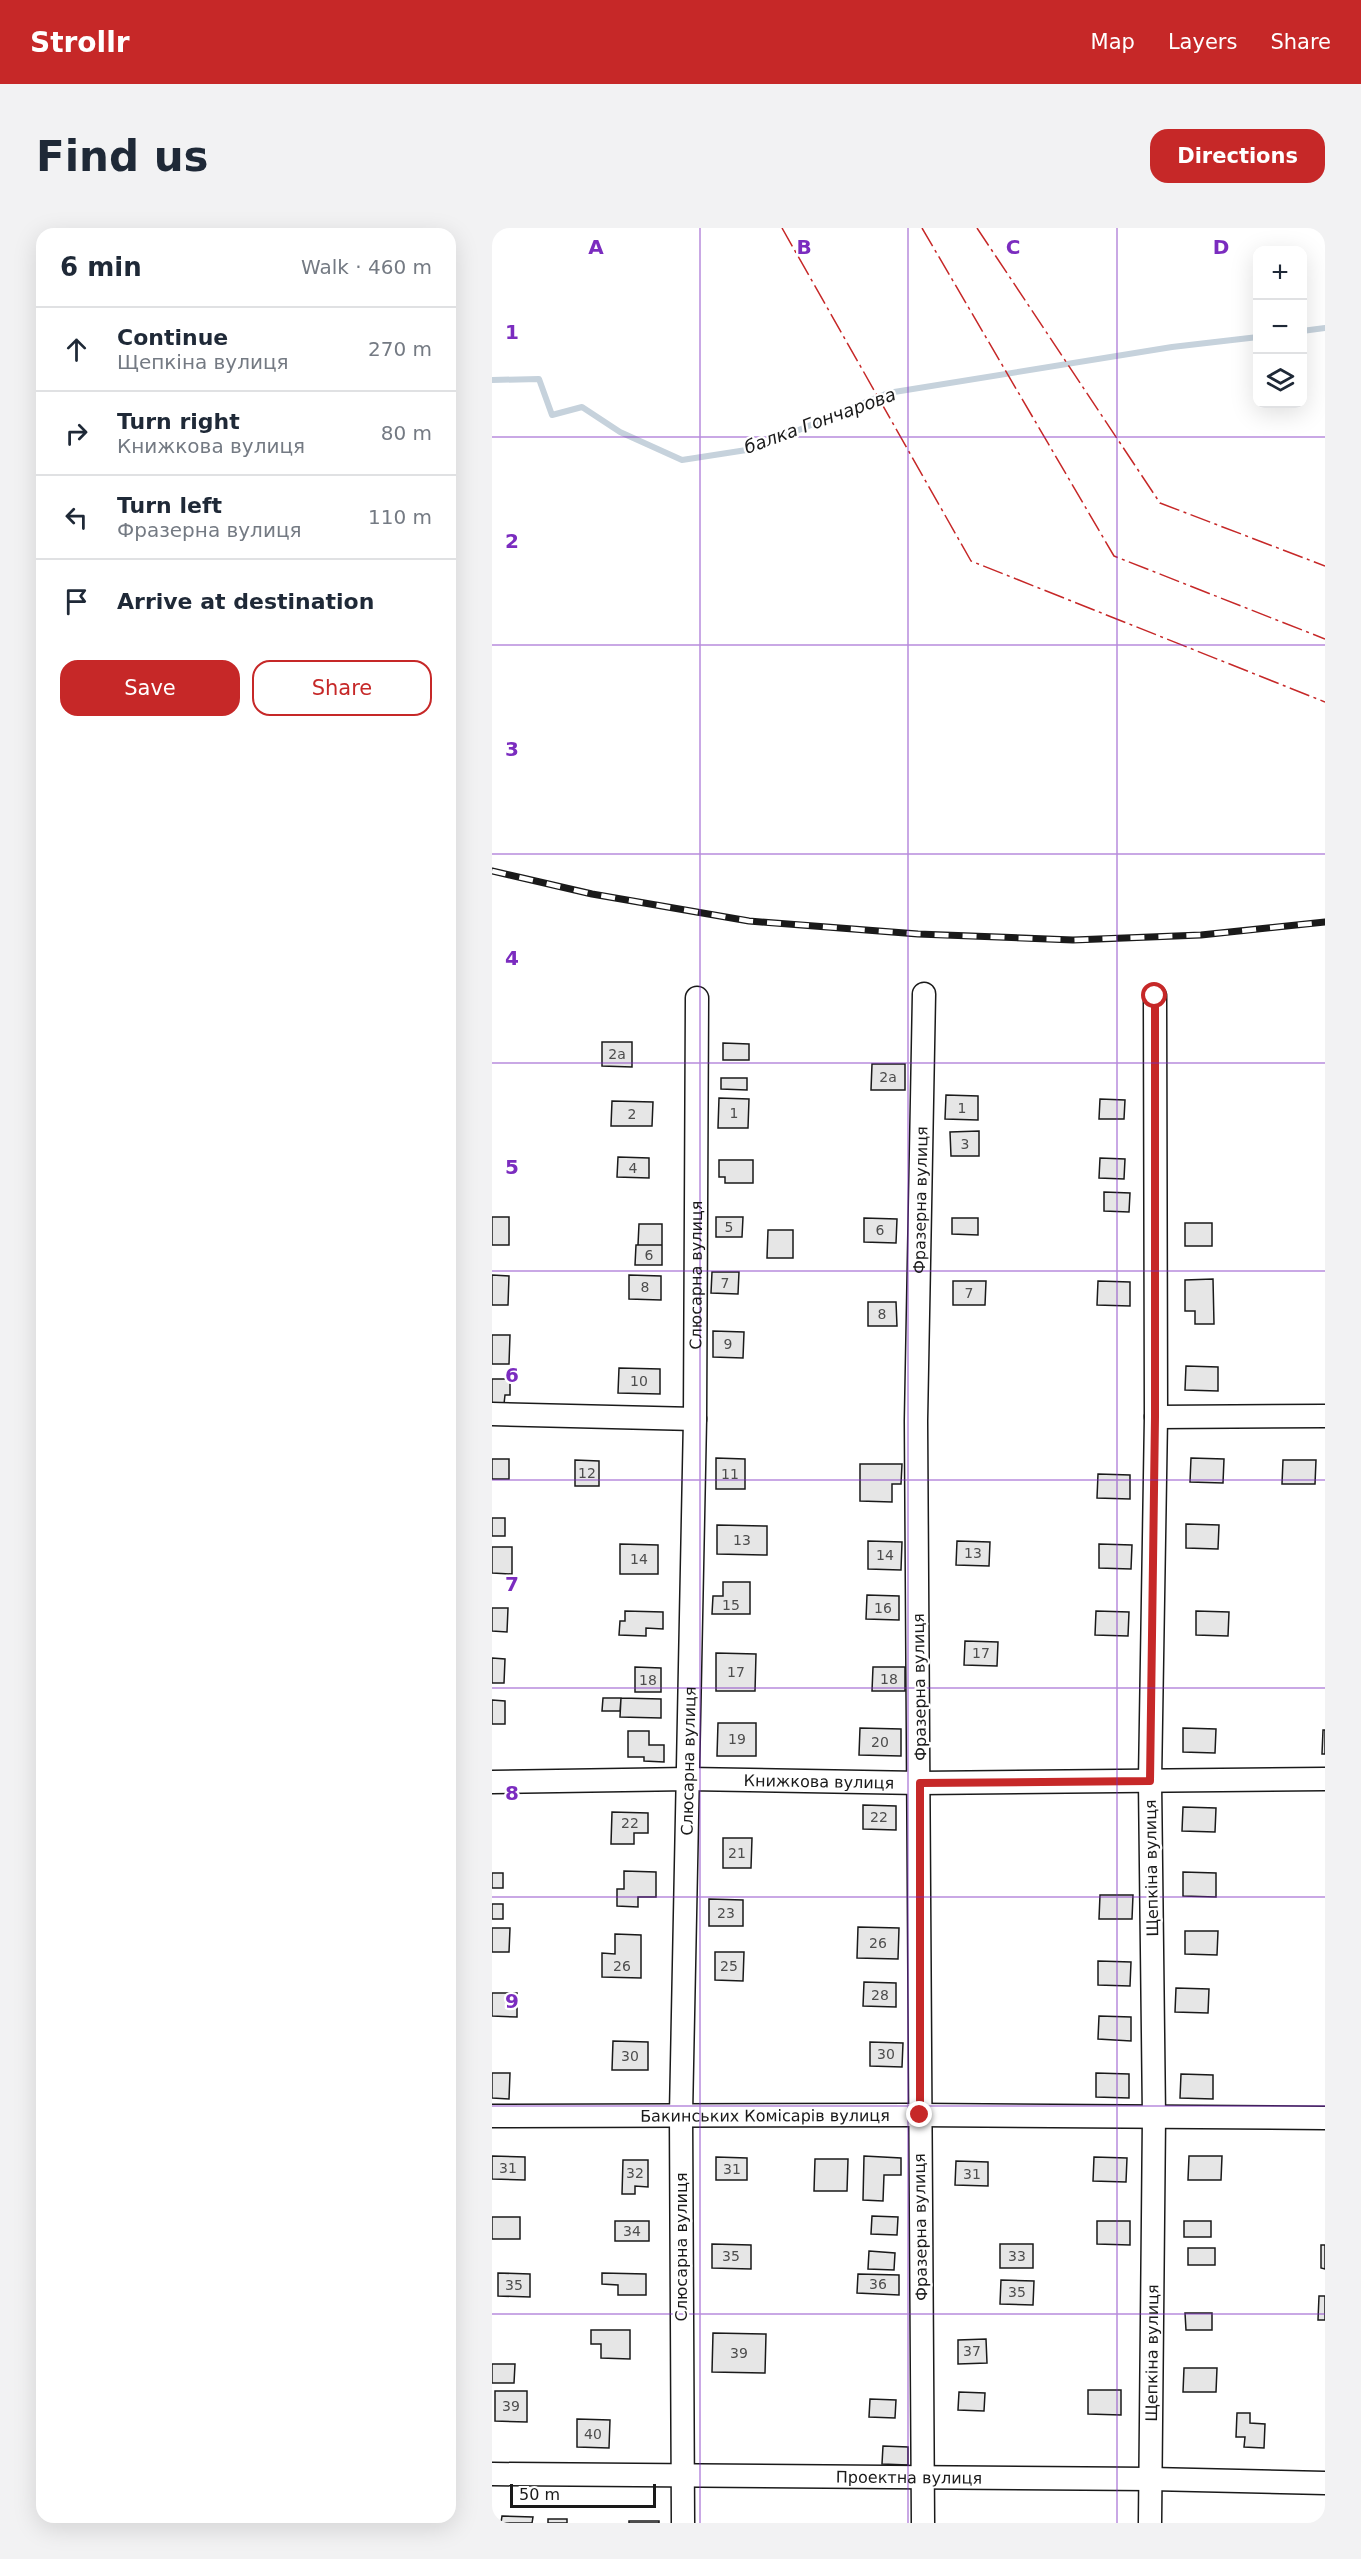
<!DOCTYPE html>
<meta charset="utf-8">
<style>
body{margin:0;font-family:"DejaVu Sans",sans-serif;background:#f2f2f3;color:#1f2937}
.controls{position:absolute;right:18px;top:18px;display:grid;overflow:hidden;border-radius:12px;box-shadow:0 6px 24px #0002}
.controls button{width:54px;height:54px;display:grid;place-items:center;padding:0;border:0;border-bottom:2px solid #e0e1e3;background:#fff;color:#1f2937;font:30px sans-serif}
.scale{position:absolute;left:18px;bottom:15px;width:146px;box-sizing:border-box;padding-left:6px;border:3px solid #1a1a1a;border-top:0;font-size:16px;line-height:21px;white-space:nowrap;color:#1a1a1a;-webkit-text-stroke:4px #fff;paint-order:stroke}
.stop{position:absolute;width:18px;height:18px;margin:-14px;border:4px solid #c62828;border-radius:50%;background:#fff}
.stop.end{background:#c62828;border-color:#fff;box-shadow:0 2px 6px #0008}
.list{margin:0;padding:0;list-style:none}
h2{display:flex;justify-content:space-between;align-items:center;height:78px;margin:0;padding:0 24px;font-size:26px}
h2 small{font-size:20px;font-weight:400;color:#747a83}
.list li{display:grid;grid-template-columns:39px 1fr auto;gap:18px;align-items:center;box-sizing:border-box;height:84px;padding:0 24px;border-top:2px solid #e0e1e3}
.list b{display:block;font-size:22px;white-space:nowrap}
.list p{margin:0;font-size:20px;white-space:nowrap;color:#747a83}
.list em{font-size:20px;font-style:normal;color:#747a83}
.actions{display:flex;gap:12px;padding:18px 24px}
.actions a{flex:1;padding:14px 0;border:2px solid #c62828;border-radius:18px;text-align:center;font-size:21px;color:#c62828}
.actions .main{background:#c62828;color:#fff}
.icon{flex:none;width:33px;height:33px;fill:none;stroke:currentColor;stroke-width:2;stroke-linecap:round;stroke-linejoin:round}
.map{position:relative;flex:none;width:833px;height:2295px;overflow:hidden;border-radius:18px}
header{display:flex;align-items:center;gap:36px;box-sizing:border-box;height:84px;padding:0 30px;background:#c62828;color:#fff}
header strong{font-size:28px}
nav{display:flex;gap:33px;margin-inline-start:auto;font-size:21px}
.intro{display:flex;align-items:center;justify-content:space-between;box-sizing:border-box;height:144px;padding:0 36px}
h1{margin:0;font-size:42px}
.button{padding:15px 27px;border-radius:18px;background:#c62828;color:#fff;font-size:21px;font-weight:700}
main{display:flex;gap:36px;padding:0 36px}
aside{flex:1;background:#fff;border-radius:18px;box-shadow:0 6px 24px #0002}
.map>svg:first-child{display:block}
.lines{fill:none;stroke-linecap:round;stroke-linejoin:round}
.stream{stroke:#c6d2dc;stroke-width:6}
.building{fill:#e6e6e6;stroke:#1a1a1a;stroke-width:1.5}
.minor-casing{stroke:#1a1a1a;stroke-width:25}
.minor{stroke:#fff;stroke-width:22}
.rail-casing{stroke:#1a1a1a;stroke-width:7}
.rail{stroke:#fff;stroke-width:4.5;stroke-dasharray:14;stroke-linecap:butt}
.power{stroke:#c62828;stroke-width:1.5;stroke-dasharray:21 4.5 3 4.5;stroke-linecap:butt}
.route{stroke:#c62828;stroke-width:8}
.grid{fill:none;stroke:#7b2cbf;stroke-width:1.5;stroke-opacity:0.55}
.labels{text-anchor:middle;stroke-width:4.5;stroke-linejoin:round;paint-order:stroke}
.number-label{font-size:14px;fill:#4d4d4d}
.street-label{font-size:16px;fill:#1a1a1a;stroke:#fff}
.water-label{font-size:18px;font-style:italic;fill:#1a1a1a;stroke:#fff}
.grid-label{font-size:20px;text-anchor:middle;font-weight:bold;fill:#7b2cbf;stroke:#fff;stroke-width:4.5;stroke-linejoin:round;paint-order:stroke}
</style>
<header>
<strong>Strollr</strong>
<nav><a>Map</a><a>Layers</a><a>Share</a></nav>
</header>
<div class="intro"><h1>Find us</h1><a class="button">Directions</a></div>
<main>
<aside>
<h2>6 min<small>Walk · 460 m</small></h2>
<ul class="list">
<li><svg class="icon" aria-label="ahead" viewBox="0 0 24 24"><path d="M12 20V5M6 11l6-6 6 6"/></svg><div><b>Continue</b><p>Щепкіна вулиця</p></div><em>270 m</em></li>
<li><svg class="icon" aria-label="right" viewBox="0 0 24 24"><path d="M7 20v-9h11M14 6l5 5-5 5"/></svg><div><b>Turn right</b><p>Книжкова вулиця</p></div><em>80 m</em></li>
<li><svg class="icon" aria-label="left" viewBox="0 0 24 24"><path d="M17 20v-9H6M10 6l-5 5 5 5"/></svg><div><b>Turn left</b><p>Фразерна вулиця</p></div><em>110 m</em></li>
<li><svg class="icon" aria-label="arrive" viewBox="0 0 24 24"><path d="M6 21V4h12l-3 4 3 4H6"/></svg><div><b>Arrive at destination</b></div></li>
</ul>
<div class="actions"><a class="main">Save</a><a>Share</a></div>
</aside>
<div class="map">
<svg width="833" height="2295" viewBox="0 0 833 2295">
<rect width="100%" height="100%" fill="#fff"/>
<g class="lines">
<path class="stream" d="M810,103L833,100
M0,152L47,151L60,187L90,179L128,204L190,232L261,221L396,165L680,119L766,109"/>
</g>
<path class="building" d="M110,814H140V839L110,838Z
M231,815L257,816V832H231Z
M380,836H413V862H379Z
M229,850H255V862L229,861Z
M454,867L486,868V892L453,891Z
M227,870L257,871L256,900H226Z
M608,871L633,872L632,891H607Z
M120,873L161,874L160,898H119Z
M487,903V928H459L458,904Z
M126,929L157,930V950L125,949Z
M608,930L633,931L632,951L607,950Z
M227,932H261V955H233V949H227Z
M612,964L638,965L637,984L612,983Z
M0,989H17V1017H0Z
M224,989H251L250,1009H224Z
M372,990L405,991L404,1015L372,1014Z
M460,990H486V1007L460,1006Z
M693,995H720V1018H693Z
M147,996H170V1017H146Z
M276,1002H301V1030H275Z
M144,1017H170V1037H143Z
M220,1044H247L246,1066L219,1065Z
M0,1047L17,1048L16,1077H0Z
M137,1047L169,1048V1072L137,1071Z
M721,1051L722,1096H703V1083H693V1052Z
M461,1053H494L493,1077H461Z
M606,1053L638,1054V1078L605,1077Z
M376,1074H404L405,1098H376Z
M221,1103L252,1104L251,1130L221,1129Z
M0,1107H18L17,1136H0Z
M694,1138L726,1139V1163L693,1162Z
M127,1140L168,1141V1166L126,1165Z
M0,1151H18V1167H13L12,1176H0Z
M224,1230L253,1231V1261H224Z
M699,1230L732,1231L731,1255L698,1254Z
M0,1231H17V1251H0Z
M83,1232L107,1233V1258H83Z
M791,1232H824L823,1256H790Z
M368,1236H410L409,1256H400V1274L368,1273Z
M606,1246L638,1247V1271L605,1270Z
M0,1290H13V1308H0Z
M694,1296L727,1297L726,1321L694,1320Z
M225,1297L275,1298V1327L225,1326Z
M376,1313L410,1314L409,1342L376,1341Z
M465,1313L498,1314L497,1338L464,1337Z
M128,1316L166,1317V1346H128Z
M607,1316L640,1317L639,1341L607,1340Z
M0,1319H20V1346L0,1345Z
M231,1354H258V1386H220L221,1368H231Z
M375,1367L407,1368V1392L374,1391Z
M0,1380H16L15,1404L0,1403Z
M133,1383L171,1384V1401L154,1400V1408L127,1407L128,1393H133Z
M604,1383L637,1384L636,1408L603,1407Z
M704,1383L737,1384L736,1408L704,1407Z
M473,1413L506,1414L505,1438L472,1437Z
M224,1425L264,1426L263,1463H224Z
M0,1430L13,1431L12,1455H0Z
M143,1439L169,1440V1464H143Z
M381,1439H413V1463H380Z
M111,1470H129L128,1483H110Z
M129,1470L169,1471V1490L128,1489Z
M0,1472L13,1473V1496H0Z
M226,1495H264V1528H225Z
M368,1500L409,1501V1528L367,1527Z
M691,1500L724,1501L723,1525L691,1524Z
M831,1502H833V1526H830Z
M136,1503H157V1517H172V1534L152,1533V1529H136Z
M371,1577L404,1578V1602L371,1601Z
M691,1579L724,1580L723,1604L690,1603Z
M120,1584L156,1585V1605H142V1616H119Z
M231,1610H260L259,1640H231Z
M132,1643L164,1644V1669H146V1679L125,1678V1661H132Z
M691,1644L724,1645V1669L691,1668Z
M0,1645H11V1660H0Z
M608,1667H641L640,1691H607Z
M217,1671L251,1672V1698H217Z
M0,1676H11V1691H0Z
M366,1699L407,1700L406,1731L365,1730Z
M0,1700H18L17,1724H0Z
M693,1703H726L725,1727L693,1726Z
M123,1706L149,1707V1750L110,1749V1725L123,1726Z
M223,1724H252L251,1753L223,1752Z
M606,1733L639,1734L638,1758L606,1757Z
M372,1754L404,1755V1779L371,1778Z
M684,1760L717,1761L716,1785L683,1784Z
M0,1765H25V1789L0,1788Z
M607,1788L639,1789V1813L606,1811Z
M121,1813L156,1814V1842H120Z
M378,1814L411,1815L410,1839L378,1838Z
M0,1845H18L17,1871L0,1870Z
M604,1845L637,1846V1870L604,1869Z
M689,1846L721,1847V1871L688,1870Z
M0,1928L33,1929V1952L0,1951Z
M372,1928L409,1930V1947H392L391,1973L371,1972Z
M697,1928H730L729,1952H696Z
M224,1929L255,1930V1952H224Z
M602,1929L635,1930L634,1954L601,1953Z
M323,1931H356L355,1963H322Z
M131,1932H156V1959L143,1958V1966H130Z
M464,1933L496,1934V1958L463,1957Z
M380,1988L406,1989L405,2007L379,2006Z
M0,1989H28V2011H0Z
M123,1993H157V2013H123Z
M605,1993H638V2017L605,2016Z
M692,1993H719V2009H692Z
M220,2016L259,2017V2041L220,2040Z
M508,2016H541V2040H508Z
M829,2017H833V2041L829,2040Z
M696,2020H723V2037H696Z
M377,2023L403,2025L402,2042L376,2041Z
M6,2045L38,2046V2069L6,2068Z
M110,2045L154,2046V2067H126V2057L110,2056Z
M366,2046L407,2047V2067L365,2065Z
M509,2052L542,2053L541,2077L508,2076Z
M827,2068H833V2092H826Z
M693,2085H720V2102H694Z
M99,2102H138V2131L109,2130V2116H99Z
M221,2105L274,2106L273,2145L220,2144Z
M494,2111L495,2135L466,2136V2112Z
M0,2136H23L22,2155H0Z
M692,2140H725L724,2164H691Z
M596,2162H629V2187L596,2186Z
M3,2163H35V2194L3,2193Z
M467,2164L493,2165L492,2183L466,2182Z
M378,2171L404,2172L403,2190L377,2189Z
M745,2185H758V2195L773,2196L772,2220L752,2219L753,2209H744Z
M85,2191L118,2192L117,2220L85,2219Z
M391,2218L416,2219V2237L390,2236Z
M10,2288L41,2289L40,2295H9Z
M56,2291H75V2295H56Z
M137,2293H167V2295H137Z"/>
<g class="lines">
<g class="minor-casing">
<g id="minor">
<path d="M0,1186L203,1191"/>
<path d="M664,1189L833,1188"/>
<path id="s1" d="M0,1554L197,1551L428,1555L833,1551"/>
<path id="s2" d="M0,1888L427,1887L833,1890"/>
<path id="s3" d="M0,2246L659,2251L833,2255"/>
<path id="s4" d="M191,2295L189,1886L203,1191L205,770"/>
<path id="s5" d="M431,2295L424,1193L432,766"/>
<path id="s6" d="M658,2295L662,1889L658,1553L664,1189L663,768"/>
</g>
</g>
<use href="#minor" class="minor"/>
<g class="rail-casing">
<path id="rail" d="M0,643L100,666L257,693L426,706L581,712L709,707L833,694"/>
</g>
<use href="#rail" class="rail"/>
<path class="power" d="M290,0L479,333L833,474
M430,0L622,328L833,411
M485,0L668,275L833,338"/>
</g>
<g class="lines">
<path class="route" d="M428,1887V1555L658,1553L663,1189V768"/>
</g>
<path class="grid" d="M208,0V2295M416,0V2295M625,0V2295M0,209H833M0,417H833M0,626H833M0,835H833M0,1043H833M0,1252H833M0,1460H833M0,1669H833M0,1878H833M0,2086H833"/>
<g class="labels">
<g class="number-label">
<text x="125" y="831">2а</text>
<text x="396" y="854">2а</text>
<text x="470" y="885">1</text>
<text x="242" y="890">1</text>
<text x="140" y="891">2</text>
<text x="473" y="921">3</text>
<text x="141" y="945">4</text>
<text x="237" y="1004">5</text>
<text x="388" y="1007">6</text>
<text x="157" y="1032">6</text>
<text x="233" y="1060">7</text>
<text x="153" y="1064">8</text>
<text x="477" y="1070">7</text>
<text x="390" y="1091">8</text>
<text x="236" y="1121">9</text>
<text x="147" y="1158">10</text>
<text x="95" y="1250">12</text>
<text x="238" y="1251">11</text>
<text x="250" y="1317">13</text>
<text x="481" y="1330">13</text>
<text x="393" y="1332">14</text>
<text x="147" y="1336">14</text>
<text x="239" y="1382">15</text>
<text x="391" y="1385">16</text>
<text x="489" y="1430">17</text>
<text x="244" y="1449">17</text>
<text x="397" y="1456">18</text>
<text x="156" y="1457">18</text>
<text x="245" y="1516">19</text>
<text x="388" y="1519">20</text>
<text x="387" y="1594">22</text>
<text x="138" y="1600">22</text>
<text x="245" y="1630">21</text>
<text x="234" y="1690">23</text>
<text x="386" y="1720">26</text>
<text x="130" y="1743">26</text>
<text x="237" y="1743">25</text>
<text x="388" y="1772">28</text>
<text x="394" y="1831">30</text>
<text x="138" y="1833">30</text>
<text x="16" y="1945">31</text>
<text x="240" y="1946">31</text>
<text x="143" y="1950">32</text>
<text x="480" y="1951">31</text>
<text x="140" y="2008">34</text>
<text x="239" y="2033">35</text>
<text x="525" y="2033">33</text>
<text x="386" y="2061">36</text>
<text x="22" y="2062">35</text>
<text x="525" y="2069">35</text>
<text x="480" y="2128">37</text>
<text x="247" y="2130">39</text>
<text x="19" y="2183">39</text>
<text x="101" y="2211">40</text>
</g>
<g class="street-label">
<text dy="6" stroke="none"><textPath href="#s5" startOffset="1323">Фразерна вулиця</textPath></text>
<text dy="6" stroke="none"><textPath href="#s4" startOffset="1248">Слюсарна вулиця</textPath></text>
<text transform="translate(427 1459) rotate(-91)" y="6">Фразерна вулиця</text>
<text dy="6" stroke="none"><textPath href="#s4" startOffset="762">Слюсарна вулиця</textPath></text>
<text dy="6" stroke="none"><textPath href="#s1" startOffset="327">Книжкова вулиця</textPath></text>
<text transform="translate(659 1640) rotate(-91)" y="6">Щепкіна вулиця</text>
<text dy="6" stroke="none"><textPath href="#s2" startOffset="273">Бакинських Комісарів вулиця</textPath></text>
<text transform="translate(428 1999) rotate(-91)" y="6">Фразерна вулиця</text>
<text transform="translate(189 2019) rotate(-90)" y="6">Слюсарна вулиця</text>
<text dy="6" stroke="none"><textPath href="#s6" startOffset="170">Щепкіна вулиця</textPath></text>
<text dy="6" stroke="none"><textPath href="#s3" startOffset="417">Проектна вулиця</textPath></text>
</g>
<g class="water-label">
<text transform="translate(328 193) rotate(-20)" y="6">балка Гончарова</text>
</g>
</g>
<g class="grid-label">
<text x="104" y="26">A</text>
<text x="312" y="26">B</text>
<text x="521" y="26">C</text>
<text x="729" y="26">D</text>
<text x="20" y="111">1</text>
<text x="20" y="320">2</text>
<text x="20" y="528">3</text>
<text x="20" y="737">4</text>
<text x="20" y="946">5</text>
<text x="20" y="1154">6</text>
<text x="20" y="1363">7</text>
<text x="20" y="1572">8</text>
<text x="20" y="1780">9</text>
</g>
</svg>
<div class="controls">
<button>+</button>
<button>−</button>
<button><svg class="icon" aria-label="layers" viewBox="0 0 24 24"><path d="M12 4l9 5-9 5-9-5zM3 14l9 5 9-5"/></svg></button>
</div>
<div class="scale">50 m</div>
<div class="stop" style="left:663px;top:768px"></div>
<div class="stop end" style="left:428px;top:1887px"></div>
</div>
</main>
